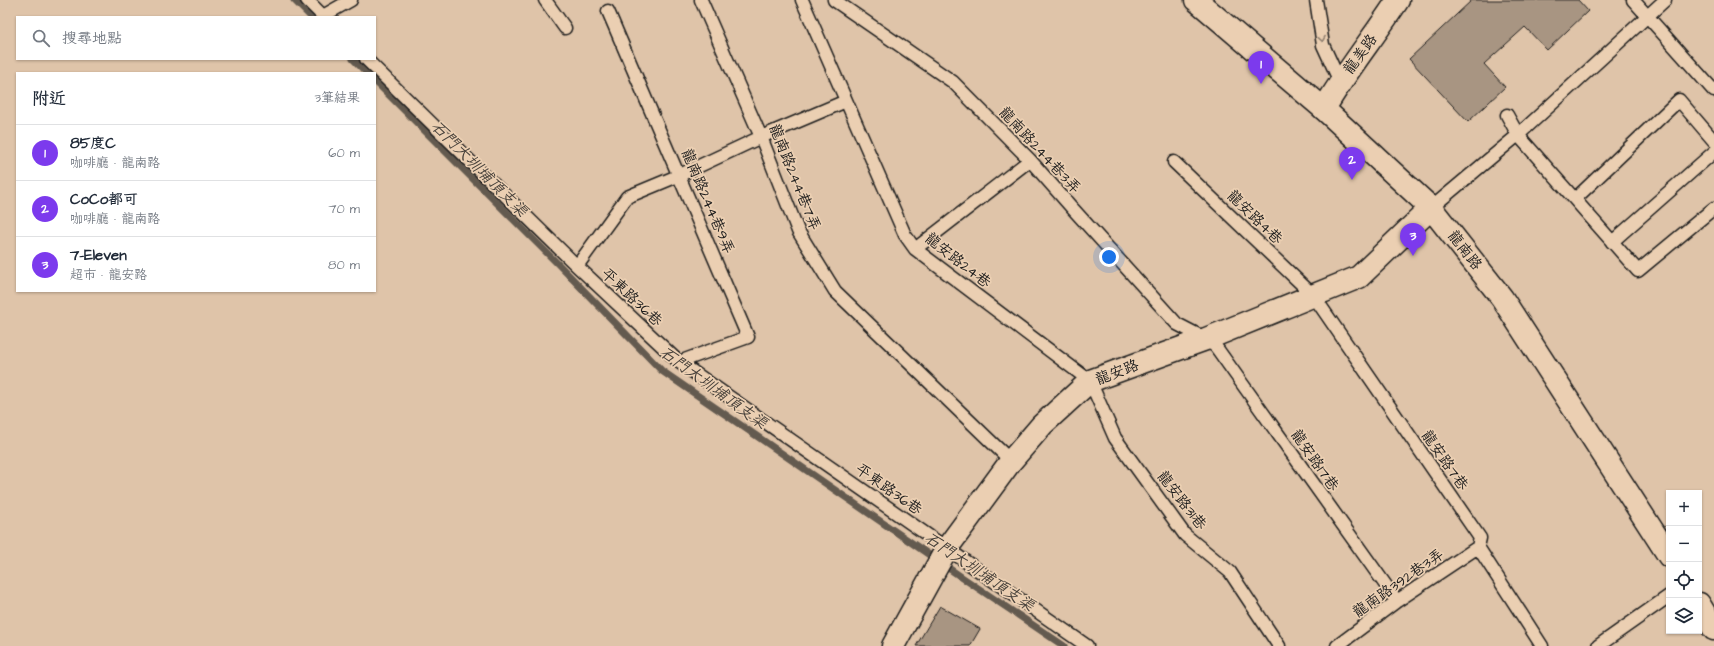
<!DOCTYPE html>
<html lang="zh-TW">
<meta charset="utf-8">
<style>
body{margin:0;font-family:"Architects Daughter","LXGW WenKai TC",sans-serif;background:#f6f6f7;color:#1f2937}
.controls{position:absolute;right:12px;bottom:12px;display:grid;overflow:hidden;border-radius:0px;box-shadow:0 1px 3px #0004}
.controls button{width:36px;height:36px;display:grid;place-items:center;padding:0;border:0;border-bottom:1px solid #e0e1e3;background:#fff;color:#1f2937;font:20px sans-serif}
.you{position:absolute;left:1109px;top:257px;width:14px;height:14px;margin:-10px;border:3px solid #fff;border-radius:50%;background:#1a73e8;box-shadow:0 0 0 6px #1a73e833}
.badge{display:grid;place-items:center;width:26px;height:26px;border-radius:50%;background:#7c3aed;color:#fff;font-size:13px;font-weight:700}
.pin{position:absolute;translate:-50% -33px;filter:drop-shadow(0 1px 2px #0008)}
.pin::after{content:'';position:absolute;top:21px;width:14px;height:12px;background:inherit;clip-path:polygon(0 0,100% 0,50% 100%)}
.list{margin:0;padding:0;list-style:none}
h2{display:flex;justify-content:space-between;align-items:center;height:52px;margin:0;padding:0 16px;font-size:17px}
h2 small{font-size:13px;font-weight:400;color:#747a83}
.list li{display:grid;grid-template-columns:26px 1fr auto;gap:12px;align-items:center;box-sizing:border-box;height:56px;padding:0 16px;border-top:1px solid #e0e1e3}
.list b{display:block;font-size:15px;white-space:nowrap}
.list p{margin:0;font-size:13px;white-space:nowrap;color:#747a83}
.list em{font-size:13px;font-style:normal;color:#747a83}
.icon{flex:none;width:22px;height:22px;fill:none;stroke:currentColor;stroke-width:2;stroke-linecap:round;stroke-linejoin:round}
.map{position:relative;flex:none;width:1714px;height:646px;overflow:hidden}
.search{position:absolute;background:#fff;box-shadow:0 1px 3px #0004;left:16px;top:16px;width:360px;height:44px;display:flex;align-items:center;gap:10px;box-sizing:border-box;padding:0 14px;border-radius:0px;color:#747a83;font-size:15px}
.panel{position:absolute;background:#fff;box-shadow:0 1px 3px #0004;left:16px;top:72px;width:360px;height:220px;border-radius:0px}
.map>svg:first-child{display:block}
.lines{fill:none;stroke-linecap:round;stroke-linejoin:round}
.stream{stroke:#645a50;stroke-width:7}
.building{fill:#a89582;stroke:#1c1c1c}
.lane-casing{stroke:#1c1c1c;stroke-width:15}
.street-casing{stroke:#1c1c1c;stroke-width:25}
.secondary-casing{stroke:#1c1c1c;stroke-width:25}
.lane{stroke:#ebcfb2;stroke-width:12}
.street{stroke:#ebcfb2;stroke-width:22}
.secondary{stroke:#ebcfb2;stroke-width:22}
.oneway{stroke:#8e7e6e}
.labels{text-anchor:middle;stroke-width:3.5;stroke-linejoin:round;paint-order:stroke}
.street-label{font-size:15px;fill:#1c1c1c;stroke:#ebcfb2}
.water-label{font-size:16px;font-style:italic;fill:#46403a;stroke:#ebcfb2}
</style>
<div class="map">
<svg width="1714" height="646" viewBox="0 0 1714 646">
<rect width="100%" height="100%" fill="#dfc4a9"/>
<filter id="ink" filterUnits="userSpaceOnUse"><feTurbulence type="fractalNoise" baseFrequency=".025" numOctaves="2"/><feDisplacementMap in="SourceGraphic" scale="8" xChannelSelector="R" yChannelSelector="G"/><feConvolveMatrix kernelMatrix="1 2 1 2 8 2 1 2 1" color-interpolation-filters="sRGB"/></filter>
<g filter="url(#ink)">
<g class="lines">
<path class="stream" d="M294,0L311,17
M353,59L367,73
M375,81L558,264L662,371L960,576L1064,646"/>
</g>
<path class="building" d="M1472,0H1578L1588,11L1547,50L1525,27L1484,64L1505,87L1468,122L1409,59Z
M940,606L980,629L970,646H916Z"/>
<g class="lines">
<g class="lane-casing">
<path id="lane" d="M307,0L324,17
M545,0L565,28
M701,0L761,137L798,231L835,291L1011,461
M802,0L905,235L915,249L1090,381L1115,438L1185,535L1230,572L1279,646
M834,0L953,82L1030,160L1073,209L1177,324L1206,339L1216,347L1397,601
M1316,0L1323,45L1340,82
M1633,0L1714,91
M608,11L748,337L679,362
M323,16L351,0
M366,59L577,266L679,362L1087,646
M1507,115L1518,135L1638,271L1714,208
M1174,162L1313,295L1480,538L1478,547L1542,646
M1575,199L1679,100L1714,141
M1431,208L1518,135L1665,0
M1612,242L1714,152
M915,249L1030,160
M577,266L627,197L680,175L761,137L846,101
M1337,646L1397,601L1478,547
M1598,646L1669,596"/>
</g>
<g class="street-casing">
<path id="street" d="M1324,109C1346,71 1374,37 1398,0
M893,646L947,548L1011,461L1042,425L1090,381L1206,339L1359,277L1431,208"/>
</g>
<g class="secondary-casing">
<path id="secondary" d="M1196,0L1324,109L1431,208L1502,298L1669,556
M1699,604L1714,629"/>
</g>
<use href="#lane" class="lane"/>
<use href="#street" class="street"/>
<use href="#secondary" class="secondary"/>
</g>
<defs><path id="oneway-chevron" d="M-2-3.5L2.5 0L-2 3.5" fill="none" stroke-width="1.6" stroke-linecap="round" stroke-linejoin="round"/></defs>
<use class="oneway" href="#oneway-chevron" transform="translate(1322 39) rotate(81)"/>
</g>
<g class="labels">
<g class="street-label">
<text transform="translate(1360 54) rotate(-54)" y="5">龍美路</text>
<text transform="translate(1040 150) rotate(47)" y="5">龍南路244巷3弄</text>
<text transform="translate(795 177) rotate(68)" y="5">龍南路244巷7弄</text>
<text transform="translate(708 201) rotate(67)" y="5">龍南路244巷9弄</text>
<text transform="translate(1255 217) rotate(44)" y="5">龍安路4巷</text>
<text transform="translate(1465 250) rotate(52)" y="5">龍南路</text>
<text transform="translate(958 260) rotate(38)" y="5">龍安路24巷</text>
<text transform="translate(632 297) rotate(43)" y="5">平東路36巷</text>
<text transform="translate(1117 372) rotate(-21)" y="5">龍安路</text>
<text transform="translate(1315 460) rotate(55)" y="5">龍安路17巷</text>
<text transform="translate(1445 460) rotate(55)" y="5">龍安路7巷</text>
<text transform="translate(889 489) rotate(35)" y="5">平東路36巷</text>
<text transform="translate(1182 500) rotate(52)" y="5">龍安路31巷</text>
<text transform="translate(1398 583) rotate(-35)" y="5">龍南路392巷3弄</text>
</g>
<g class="water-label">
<text transform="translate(480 168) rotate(45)" y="6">石門大圳埔頂支渠</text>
<text transform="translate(714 387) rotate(36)" y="6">石門大圳埔頂支渠</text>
<text transform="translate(980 571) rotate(34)" y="6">石門大圳埔頂支渠</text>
</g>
</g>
</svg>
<div class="controls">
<button>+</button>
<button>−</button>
<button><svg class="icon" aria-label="locate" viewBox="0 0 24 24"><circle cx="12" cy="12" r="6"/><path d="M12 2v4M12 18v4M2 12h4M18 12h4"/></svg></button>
<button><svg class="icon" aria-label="layers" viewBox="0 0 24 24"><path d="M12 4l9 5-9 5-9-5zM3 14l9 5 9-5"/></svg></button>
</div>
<div class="you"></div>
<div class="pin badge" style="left:1261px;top:84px">1</div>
<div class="pin badge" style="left:1352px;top:180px">2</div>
<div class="pin badge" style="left:1413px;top:256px">3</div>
<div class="search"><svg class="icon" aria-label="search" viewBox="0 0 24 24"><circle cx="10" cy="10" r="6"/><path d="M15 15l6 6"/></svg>搜尋地點</div>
<section class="panel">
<h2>附近<small>3筆結果</small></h2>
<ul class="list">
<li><span class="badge">1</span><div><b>85度C</b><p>咖啡廳 · 龍南路</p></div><em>60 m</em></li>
<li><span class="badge">2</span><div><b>CoCo都可</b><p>咖啡廳 · 龍南路</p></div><em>70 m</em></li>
<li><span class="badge">3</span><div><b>7-Eleven</b><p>超市 · 龍安路</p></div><em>80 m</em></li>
</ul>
</section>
</div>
